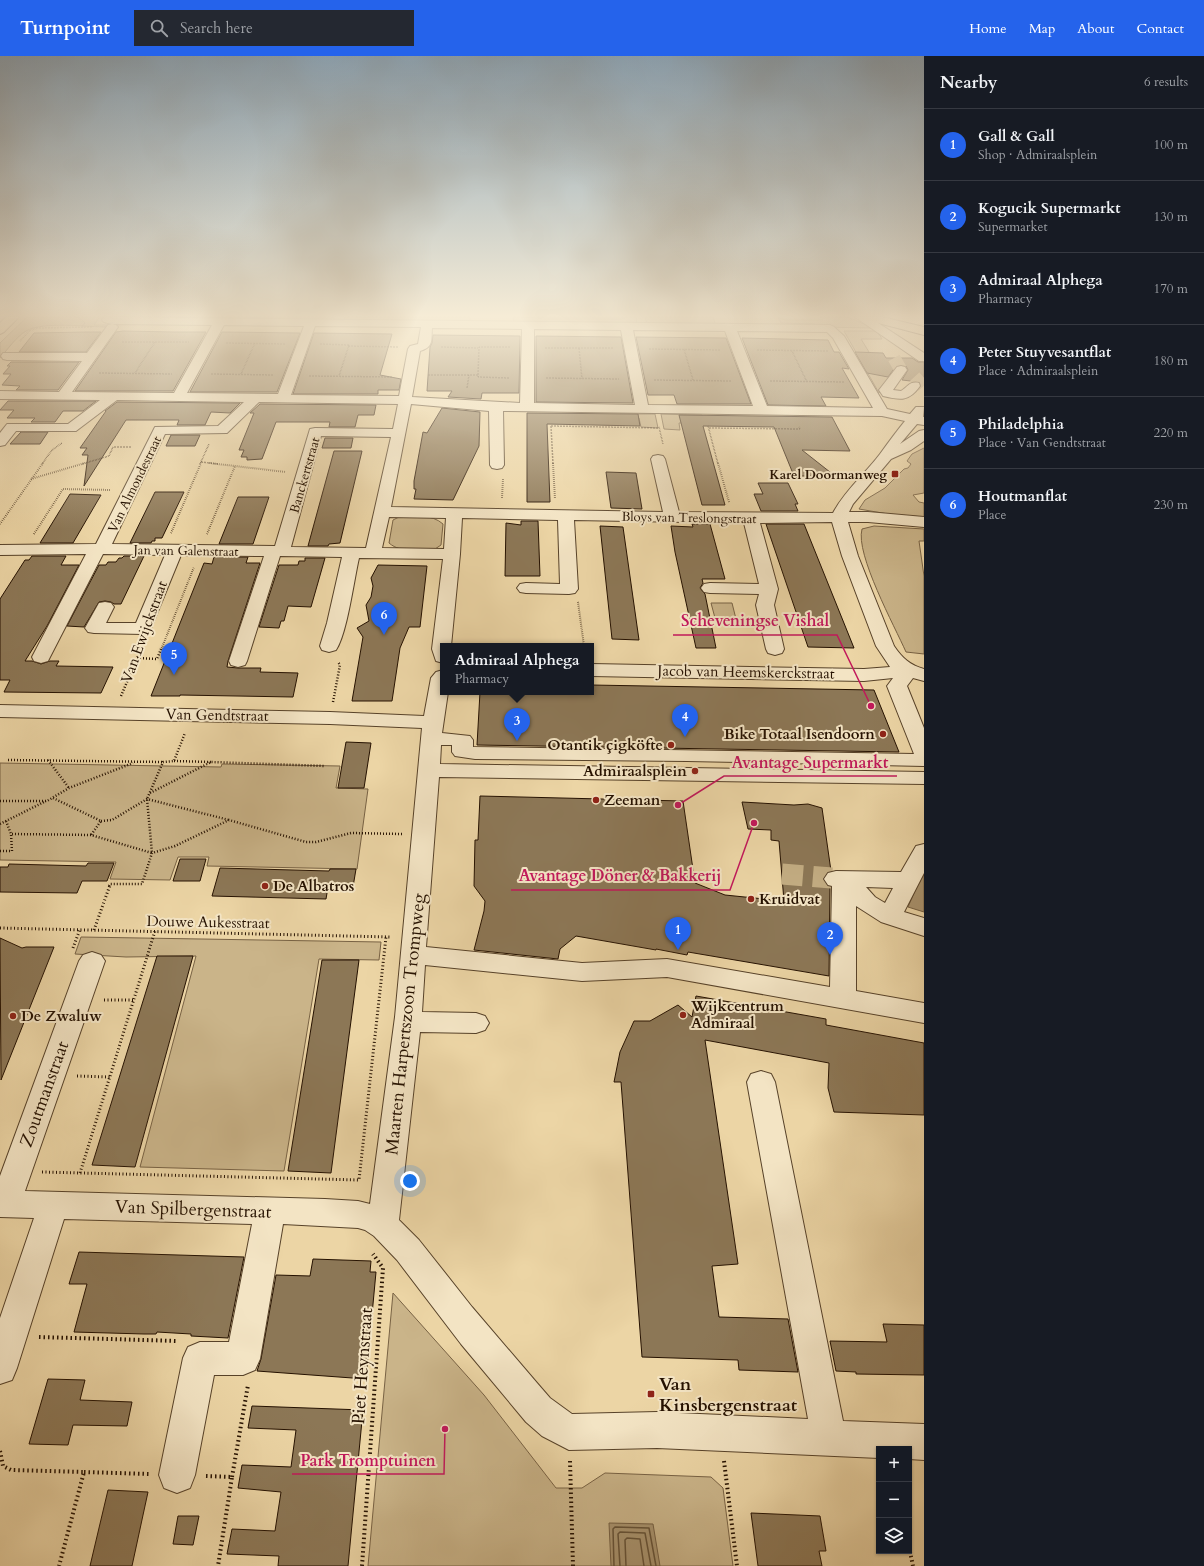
<!DOCTYPE html>
<meta charset="utf-8">
<style>
body{margin:0;font-family:Cardo,serif;background:#242831;color:#f1f3f6}
.controls{position:absolute;right:12px;bottom:12px;display:grid;overflow:hidden;border-radius:0px;box-shadow:0 1px 3px #0004}
.controls button{width:36px;height:36px;display:grid;place-items:center;padding:0;border:0;border-bottom:1px solid #363941;background:#171b24;color:#f1f3f6;font:20px sans-serif}
.you{position:absolute;left:410px;top:1125px;width:14px;height:14px;margin:-10px;border:3px solid #fff;border-radius:50%;background:#1a73e8;box-shadow:0 0 0 6px #1a73e833}
.badge{display:grid;place-items:center;width:26px;height:26px;border-radius:50%;background:#2563eb;color:#fff;font-size:13px;font-weight:700}
.pin{position:absolute;translate:-50% -33px;filter:drop-shadow(0 1px 2px #0008)}
.pin::after{content:'';position:absolute;top:21px;width:14px;height:12px;background:inherit;clip-path:polygon(0 0,100% 0,50% 100%)}
.popup{position:absolute;left:440px;top:587px;width:154px;height:52px;box-sizing:border-box;display:grid;place-content:center;border-radius:0px;background:#171b24;filter:drop-shadow(0 1px 3px #0005);font-size:13px;white-space:nowrap;color:#9ea1a6}
.popup b{font-size:15px;color:#f1f3f6}
.popup::after{content:'';position:absolute;left:50%;top:100%;margin-left:-8px;border:8px solid transparent;border-top-color:#171b24}
.list{margin:0;padding:0;list-style:none}
h2{display:flex;justify-content:space-between;align-items:center;height:52px;margin:0;padding:0 16px;font-size:17px}
h2 small{font-size:13px;font-weight:400;color:#9ea1a6}
.list li{display:grid;grid-template-columns:26px 1fr auto;gap:12px;align-items:center;box-sizing:border-box;height:72px;padding:0 16px;border-top:1px solid #363941}
.list b{display:block;font-size:15px;white-space:nowrap}
.list p{margin:0;font-size:13px;white-space:nowrap;color:#9ea1a6}
.list em{font-size:13px;font-style:normal;color:#9ea1a6}
.icon{flex:none;width:22px;height:22px;fill:none;stroke:currentColor;stroke-width:2;stroke-linecap:round;stroke-linejoin:round}
.map{position:relative;flex:none;width:924px;height:1510px;overflow:hidden}
header{display:flex;align-items:center;gap:24px;box-sizing:border-box;height:56px;padding:0 20px;background:#2563eb;color:#fff}
header strong{font-size:19px}
nav{display:flex;gap:22px;margin-inline-start:auto;font-size:14px}
.search{width:280px;height:36px;background:#242831;display:flex;align-items:center;gap:10px;box-sizing:border-box;padding:0 14px;border-radius:0px;color:#9ea1a6;font-size:15px}
main{display:flex}
aside{flex:1;background:#171b24}
.map>svg:first-child{display:block}
.green{fill:#cab489;stroke:#786244}
.water{fill:#a8926d;stroke:#745e41}
.lines{fill:none;stroke-linecap:round;stroke-linejoin:round}
.shore{stroke:#665236;stroke-width:1.5}
.building{fill:#8c7756;stroke:#251100}
.minor-tunnel-far1{stroke:#c4ae84;stroke-width:13;stroke-dasharray:13 6;stroke-linecap:butt}
.minor-tunnel{stroke:#c4ae84;stroke-width:21;stroke-dasharray:21 10;stroke-linecap:butt}
.minor-casing{stroke:#574229;stroke-width:2}
.major-casing{stroke:#251100;stroke-width:2}
.highway-casing{stroke:#251100;stroke-width:2}
.path-far4{stroke:#251100;stroke-width:1.5;stroke-dasharray:0.5 1;stroke-linecap:butt}
.path-far3{stroke:#251100;stroke-width:2;stroke-dasharray:0.5 1.5;stroke-linecap:butt}
.path-far2{stroke:#251100;stroke-width:2.5;stroke-dasharray:1 2;stroke-linecap:butt}
.path-far1{stroke:#251100;stroke-width:3;stroke-dasharray:1 2.5;stroke-linecap:butt}
.path{stroke:#251100;stroke-width:4;stroke-dasharray:1.5 3;stroke-linecap:butt}
.minor{fill:#f3e4c4;fill-rule:evenodd}
.major{fill:#ecd5a5;fill-rule:evenodd}
.highway{fill:#ecd5a5;fill-rule:evenodd}
.poi-dot{fill:#8f2418;stroke:#f3e4c4;stroke-width:1.5}
.labels{text-anchor:middle;stroke-width:4;stroke-linejoin:round;paint-order:stroke}
.far-poi-label{font-size:13px;font-weight:bold;fill:#251100;stroke:#f3e4c4;text-anchor:end}
.far-street-label{font-size:13px;fill:#251100;stroke:#f3e4c4}
.street-label{font-size:15px;fill:#251100;stroke:#f3e4c4}
.poi-label{font-size:15px;font-weight:bold;fill:#251100;stroke:#f3e4c4;text-anchor:start}
.near-street-label{font-size:18px;fill:#251100;stroke:#f3e4c4}
.near-poi-label{font-size:18px;font-weight:bold;fill:#251100;stroke:#f3e4c4;text-anchor:start}
.leader{fill:none;stroke:#c2185b;stroke-width:1.5}
.callout-dot{fill:#c2185b;stroke:#f3e4c4;stroke-width:1.5}
.callout-label{font-size:16px;text-anchor:middle;font-weight:bold;fill:#c2185b;stroke:#f3e4c4;stroke-width:4;stroke-linejoin:round;paint-order:stroke}
</style>
<header>
<strong>Turnpoint</strong>
<div class="search"><svg class="icon" aria-label="search" viewBox="0 0 24 24"><circle cx="10" cy="10" r="6"/><path d="M15 15l6 6"/></svg>Search here</div>
<nav><a>Home</a><a>Map</a><a>About</a><a>Contact</a></nav>
</header>
<main>
<div class="map">
<svg width="924" height="1510" viewBox="0 0 924 1510">
<rect width="100%" height="100%" fill="#ecd5a5"/>
<filter id="stains"><feTurbulence type="fractalNoise" baseFrequency=".005" numOctaves="4"/><feColorMatrix values="0 0 0 0 .2 0 0 0 0 .09 0 0 0 0 .02 0 0 0 .5 -.17"/></filter>
<radialGradient id="worn" r=".72"><stop offset=".6" stop-color="#630" stop-opacity="0"/><stop offset="1" stop-color="#630" stop-opacity=".3"/></radialGradient>
<path class="green" d="M27,261H334L333,265L99,262L94,269H108V271C88,271 43,265 26,275C16,281 8,293 0,302V287Z
M345,261H470V267L344,265Z
M513,261L624,263L626,261H636L637,268H514Z
M645,261H713L716,270L647,268Z
M778,261L785,264H823L820,261H847L874,272L817,271L815,268L781,267Z
M844,275H877L882,283H861L869,296L865,297L876,314L894,315L879,337Z
M620,358H655L658,372L641,371L639,362H621Z
M661,358L702,359L705,367H679L680,374L664,373Z
M924,392V437L913,439L919,446L924,447V461L888,458L859,453L865,444L885,432L904,413L908,412L911,408L907,405L912,398Z
M401,460C415,460 432,458 443,468L441,489L435,493C420,494 402,498 389,487L393,464Z
M874,470L924,473V485H919L924,520V598L906,596C895,571 855,498 862,473Z
M711,547H732L736,563L715,562Z
M0,707L221,711L222,708L340,710L336,732L368,733L357,813L207,810L209,801H178L170,824L110,823L116,806L0,804Z
M81,881L381,886L379,904L319,903L284,1115L140,1111L196,900L126,901L75,898Z
M393,1237L484,1339L556,1432H582L605,1417L711,1421L723,1432L733,1510H368Z"/>
<path class="water" d="M533,261H626L621,263H537Z
M924,814V856L908,851Z
M609,1467L653,1468L660,1510H611Z"/>
<g class="lines">
<path class="shore" d="M614,1510L613,1473L615,1471L649,1472L656,1510
M620,1510L618,1478L620,1476L645,1477L651,1510
M626,1510L625,1484L627,1482L640,1483L644,1510"/>
</g>
<path class="building" d="M123,275L174,276H206L173,335H75L116,276Z
M86,276H101L86,296H19L34,277Z
M222,276L300,277L277,336H190Z
M314,277L392,278L380,319L401,323L399,334H378V338H293Z
M433,279L520,280L519,337H482L481,343L448,341L452,335H427L430,291L432,287Z
M536,280L621,281L633,347L536,346Z
M636,281L726,282L751,348H677L674,339H648Z
M742,282L828,284L834,296H839L849,313L842,312L859,342L821,341L826,350L768,349Z
M855,296L883,297L886,302H912L918,306H924V328L919,326L902,324L908,314L906,310L901,309L896,310L888,321L867,317Z
M11,306H79L58,334H16L20,330L2,329L11,318H3L10,310H7Z
M8,345H96L83,355H63L55,366H31L35,362H7L14,354H0Z
M117,346L240,347L230,357L211,356L205,369H177L179,364H126L84,430L88,399H82L87,392H80L106,355H105Z
M260,348L376,349L374,359H358L355,371H329L330,366H276L262,403L247,404V401H241L244,394H239L254,357H250Z
M442,352L480,356L479,390L453,444L414,443L416,433H414V425L423,376L427,377Z
M527,357L638,358L640,370L547,368L550,446H527Z
M679,359L832,361L850,395L802,394L835,420H794L774,371L703,370L725,449H702Z
M21,376H48L40,388H10Z
M171,379H200L195,390H166Z
M325,382H353L351,392H322Z
M334,395H362L340,487L329,488L328,490H308Z
M606,416L636,417L642,453L611,452Z
M758,427H788L798,448H795L798,455H761L754,438H763Z
M155,436H184L162,482H155V485H152L151,487H130Z
M70,438L101,439L73,487H40Z
M238,441H269L253,488H219Z
M521,465H538L540,520H505L506,467L521,469Z
M692,468H710L725,523H702L703,527L700,532L705,538L716,592H696L675,496L671,470L693,471Z
M766,468H804L854,592L808,591Z
M600,470L623,471L639,584L612,583Z
M32,500H66L61,509H79L47,570L25,605H32L41,608L50,605H59L56,610L113,611L101,637L4,636L10,624H0V543L25,504H29Z
M124,500H144L121,548H114L111,546L105,545L99,546L84,571L67,570L99,509H106L108,506H116L119,502H122Z
M214,501H248L246,507H260L228,605L227,611L238,612H261L260,616L298,617L293,641L180,639V640H151L204,507L212,508Z
M305,502H325L311,551L288,550L284,565H281L279,572L259,571L279,509H298L299,505H305Z
M378,509L427,510L420,571H409L400,592L392,645H352L363,581L357,572L369,565L366,549L371,541L373,530L371,522Z
M591,629L874,634L899,696L477,689L480,636H591Z
M346,686L371,687L364,732H338Z
M480,740L683,745L695,827L725,839L784,845L779,785L771,784V774L748,773L742,746L794,749L808,748L822,752L831,815L827,816L823,822L827,830L830,831L829,920L688,896L687,899L656,893V894L576,880L560,893L558,903L474,894L484,855L485,845L474,830L475,784H478Z
M180,803H206L200,825H173Z
M88,807H114L107,825H82L77,837L0,836V811H8L9,808L86,810Z
M220,812L329,815L330,813H356L353,831H328L326,843L212,840Z
M0,882L22,892L26,891H54L1,1024Z
M157,900H193L135,1111L92,1109Z
M322,904H359L331,1117L288,1115Z
M696,940L826,963V969L924,987V1059L834,1056L828,1032L829,1007L705,984L738,1208L712,1210L719,1261L788,1263L798,1316L739,1314L738,1304L642,1301L621,1026H614L620,996L634,965H650L678,949L692,961Z
M79,1196L244,1201L228,1282L191,1280V1278L157,1276L156,1278H144L74,1276L87,1228H69Z
M313,1203L371,1205L370,1216H376L366,1323L257,1315L261,1303L276,1219L310,1220Z
M883,1268L924,1269V1319L856,1318V1316L836,1315L830,1285L887,1286Z
M48,1323L85,1324L80,1344L132,1346L127,1370L73,1369L68,1389L29,1388Z
M252,1350L363,1354L348,1510H278L279,1500L227,1498L232,1473L275,1475L281,1436L238,1432L242,1409L291,1411L296,1374L248,1372Z
M108,1434L148,1436L132,1510H90Z
M751,1457L820,1460L826,1495H819L822,1510H758Z
M178,1460H199L193,1489L173,1488Z"/>
<g class="lines">
<path class="minor-tunnel-far1" d="M894,302L901,314
M914,330L924,321"/>
<path class="minor-tunnel" d="M782,818L832,822"/>
<g class="minor-casing">
<path id="minor" d="M105,261L830,269L834,271L844,280L887,353L910,358L916,351H924L923,361H924V369L917,368L900,388L919,375L924,374V385L911,394L891,403L853,448L849,456H868L924,461V471L868,466H848L858,500L894,590C902,602 910,609 924,613V625L913,622L907,630L924,672V710L687,705L475,703L455,700L452,696V689H441L440,708L924,716V728L439,721L426,891L582,907L667,903L830,931L832,830L828,829L824,823L828,817L836,815L901,816L916,790L924,788V817L904,856L924,862V880L881,866L856,850V935L924,947V967L667,921L582,925L425,909L422,956L476,957L485,960L489,967L485,974L476,977L420,976L399,1164L419,1184L472,1251L537,1327L550,1342L572,1358L657,1356L808,1363L747,1026L751,1018L761,1015L771,1018L775,1026L843,1365L924,1368V1404L909,1403V1393H879V1402L657,1392L569,1394L542,1380L526,1366L461,1288L397,1204L374,1180L365,1174L358,1172L283,1168L260,1303L255,1314L243,1319H214L195,1419L190,1432L177,1437L164,1432L159,1419L183,1302L188,1291L200,1286H229L252,1168L64,1163L17,1312L12,1324L0,1328V1262L34,1162L0,1161V1120L79,905L83,899L92,896L101,899L105,905L25,1135L325,1143L358,1145L370,1148L395,961L422,672L330,668L0,661V649L330,656L424,660L431,622L436,616L443,614V636H448L442,677L470,680L473,684V691L914,698L887,630L893,622L864,625L591,620V608L864,613L890,611L876,590L842,500L832,466L760,467L778,533L774,549L784,593L782,597L775,599L768,597L766,593L756,549L759,538L710,537L704,536L701,532L704,528L710,527L759,528L744,467L574,464L578,533L575,537L569,538L526,537L520,536L517,532L520,528L526,527L560,528L558,464L462,462L460,498L451,590H443V607L436,605L432,593L443,503L359,502C354,523 347,578 336,594L329,596L322,594L320,590L327,567L342,501L280,500L247,605L245,609L238,611L231,609L229,605L264,500L181,499L149,577L143,578L94,577L88,576L85,572L99,547L105,546L111,547L114,551L106,567H136L165,499L103,498L50,601L48,605L41,607L34,605L32,601L86,498L0,499V489L96,488L155,371L218,370L244,346L117,344L76,375H16L5,389L0,390V377L7,368H68L100,344L0,343V335L59,336L82,305L7,304L3,303L1,300L3,297H87L108,269L112,268L104,266L102,264ZM112,268L212,269L174,337L72,336L118,271L116,269ZM224,269L304,270L278,338L187,337ZM315,270L421,271L418,288L410,290L408,293L399,340L291,339ZM432,272L522,273L520,347L412,341L420,295C434,291 431,284 432,272ZM534,273L621,274L635,349L534,347ZM633,274L725,275L753,350L648,349ZM737,275L827,276L833,282L873,352L767,350ZM259,346L398,348L393,373L315,372L310,373L275,490L112,488L165,378L227,377ZM411,348L489,355L490,409L492,412L497,413L502,412L504,409L503,355L882,360L905,365C896,376 888,387 880,398C865,418 845,434 833,457L679,456L665,403L663,400L658,399L653,400L651,403L663,456L391,451ZM321,380L391,381L366,492L291,491ZM389,461L446,462L444,493L382,492ZM866,831L893,832L885,847L875,841Z
M855,261H869L924,297V305H919Z
M901,310L905,311L907,314L893,334L901,335C908,331 909,325 919,327L920,330C909,346 900,344 883,340L879,334L897,311Z"/>
</g>
<g class="major-casing">
<path id="major" d="M861,261H882L924,271V279L863,263Z"/>
</g>
<g class="highway-casing">
<path id="highway" d="M6,261H19L4,276L0,278V267Z"/>
</g>
<path class="path-far4" d="M77,261L85,267L82,271
M20,285L29,275L38,272L92,271
M122,286H189
M226,287L285,288
M320,288L349,289L339,320
M348,290L398,291
M441,291L478,292
M545,292H614
M579,292L582,323
M649,293L720,294
M684,293L693,324
M757,294L828,295
M792,295L807,326
M99,317L172,318
M135,317L155,286
M211,318L274,319
M241,318L255,287
M428,319H478V321L509,322
M478,319L479,291H510
M309,320L392,321
M546,322L619,323
M654,324L731,325
M770,325L845,326
M467,332L469,319
M551,370L659,372
M551,370L553,408
M708,370L718,408
M659,371L663,388
M709,372L800,373L799,371
M201,406L218,408
M42,408L52,394L62,387
M82,408L109,400L113,391H132
M200,408L209,388"/>
<path class="path-far3" d="M209,407L286,416
M553,407L555,443
M718,407L729,446
M31,423L85,407
M502,442L503,423
M0,468L43,407
M171,477L201,407
M34,478L63,433L111,434
M207,478L235,410
M578,546L584,590
M140,594L142,590
M161,594L194,511"/>
<path class="path-far2" d="M137,602L157,603L161,593
M121,640L141,593
M333,646L340,609L338,606
M8,704L163,706
M48,704L69,732
M174,705L211,706
M150,737L211,706L325,710
M53,742L101,765L91,779
M0,745H47L69,732L133,707
M6,765L11,778
M101,765L112,764L147,743L229,764
M0,768L46,745
M0,795H12L11,778L91,779L152,797L147,743L163,706L174,705L185,677
M109,830L110,828H142L152,797L175,790L229,764L306,786H316L351,777L402,778"/>
<path class="path-far1" d="M0,872L391,881
M94,874L110,829
M73,892L80,873
M104,944H134
M77,1020L110,1021
M42,1116L359,1124L386,881
M80,1117L155,875"/>
<path class="path" d="M39,1281L178,1285
M0,1395L3,1410L11,1414L84,1416L59,1510
M570,1405L573,1510
M724,1405L737,1510
M84,1416L149,1418
M206,1420L232,1421L218,1510
M232,1421L248,1329
M909,1491L913,1510
M362,1510L383,1212L373,1198"/>
<use href="#minor" class="minor"/>
<use href="#major" class="major"/>
<use href="#highway" class="highway"/>
</g>
<linearGradient id="sky" x2="0" y2="1"><stop stop-color="#8ea6b7"/><stop offset="0.55" stop-color="#f6ecd6"/><stop offset="1" stop-color="#f6ecd6" stop-opacity="0"/></linearGradient>
<rect width="924" height="473" fill="url(#sky)"/>
<g class="poi-dot">
<rect x="891" y="414" width="8" height="8" rx="2"/>
<circle cx="883" cy="678" r="4"/>
<circle cx="671" cy="689" r="4"/>
<circle cx="695" cy="715" r="4"/>
<circle cx="596" cy="744" r="4"/>
<circle cx="265" cy="830" r="4"/>
<circle cx="751" cy="843" r="4"/>
<circle cx="683" cy="959" r="4"/>
<circle cx="13" cy="960" r="4"/>
<rect x="647" y="1334" width="8" height="8" rx="2"/>
</g>
<g class="labels">
<g class="far-poi-label">
<text x="887" y="423">Karel Doormanweg</text>
</g>
<g class="far-street-label">
<text transform="translate(304 419) rotate(-74)" y="5">Banckertstraat</text>
<text transform="translate(134 428) rotate(-64)" y="5">Van Almondestraat</text>
<text transform="translate(689 461) rotate(1)" y="5">Bloys van Treslongstraat</text>
<text transform="translate(186 494) rotate(1)" y="5">Jan van Galenstraat</text>
</g>
<g class="street-label">
<text transform="translate(144 576) rotate(-70)" y="5">Van Ewijckstraat</text>
<text transform="translate(746 616) rotate(1)" y="5">Jacob van Heemskerckstraat</text>
<text transform="translate(217 659) rotate(1)" y="5">Van Gendtstraat</text>
<text transform="translate(208 866) rotate(1)" y="5">Douwe Aukesstraat</text>
</g>
<g class="poi-label">
<text x="875" y="683" text-anchor="end">Bike Totaal Isendoorn</text>
<text x="663" y="694" text-anchor="end">Otantik çigköfte</text>
<text x="687" y="720" text-anchor="end">Admiraalsplein</text>
<text x="604" y="749">Zeeman</text>
<text x="273" y="835">De Albatros</text>
<text x="759" y="848">Kruidvat</text>
<text x="691" y="955">Wijkcentrum<tspan x="691" dy="17">Admiraal</tspan></text>
<text x="21" y="965">De Zwaluw</text>
</g>
<g class="near-street-label">
<text transform="translate(405 968) rotate(-84)" y="6">Maarten Harpertszoon Trompweg</text>
<text transform="translate(44 1038) rotate(-70)" y="6">Zoutmanstraat</text>
<text transform="translate(193 1153) rotate(2)" y="6">Van Spilbergenstraat</text>
<text transform="translate(362 1310) rotate(-86)" y="6">Piet Heynstraat</text>
</g>
<g class="near-poi-label">
<text x="659" y="1334">Van<tspan x="659" dy="21">Kinsbergenstraat</tspan></text>
</g>
</g>
<path class="leader" d="M871 650L837 579H673M678 749L724 720H897M754 767L730 834H511M445 1373L444 1418H292"/>
<g class="callout-dot">
<circle cx="871" cy="650" r="4"/>
<circle cx="678" cy="749" r="4"/>
<circle cx="754" cy="767" r="4"/>
<circle cx="445" cy="1373" r="4"/>
</g>
<g class="callout-label">
<text x="755" y="570">Scheveningse Vishal</text>
<text x="810" y="712">Avantage Supermarkt</text>
<text x="620" y="825">Avantage Döner &amp; Bakkerij</text>
<text x="368" y="1410">Park Tromptuinen</text>
</g>
<rect width="100%" height="100%" filter="url(#stains)"/>
<rect width="100%" height="100%" fill="url(#worn)"/>
</svg>
<div class="controls">
<button>+</button>
<button>−</button>
<button><svg class="icon" aria-label="layers" viewBox="0 0 24 24"><path d="M12 4l9 5-9 5-9-5zM3 14l9 5 9-5"/></svg></button>
</div>
<div class="you"></div>
<div class="pin badge" style="left:678px;top:894px">1</div>
<div class="pin badge" style="left:830px;top:899px">2</div>
<div class="pin badge" style="left:517px;top:685px">3</div>
<div class="popup"><b>Admiraal Alphega</b>Pharmacy</div>
<div class="pin badge" style="left:685px;top:681px">4</div>
<div class="pin badge" style="left:174px;top:619px">5</div>
<div class="pin badge" style="left:384px;top:579px">6</div>
</div>
<aside>
<h2>Nearby<small>6 results</small></h2>
<ul class="list">
<li><span class="badge">1</span><div><b>Gall &amp; Gall</b><p>Shop · Admiraalsplein</p></div><em>100 m</em></li>
<li><span class="badge">2</span><div><b>Kogucik Supermarkt</b><p>Supermarket</p></div><em>130 m</em></li>
<li><span class="badge">3</span><div><b>Admiraal Alphega</b><p>Pharmacy</p></div><em>170 m</em></li>
<li><span class="badge">4</span><div><b>Peter Stuyvesantflat</b><p>Place · Admiraalsplein</p></div><em>180 m</em></li>
<li><span class="badge">5</span><div><b>Philadelphia</b><p>Place · Van Gendtstraat</p></div><em>220 m</em></li>
<li><span class="badge">6</span><div><b>Houtmanflat</b><p>Place</p></div><em>230 m</em></li>
</ul>
</aside>
</main>
